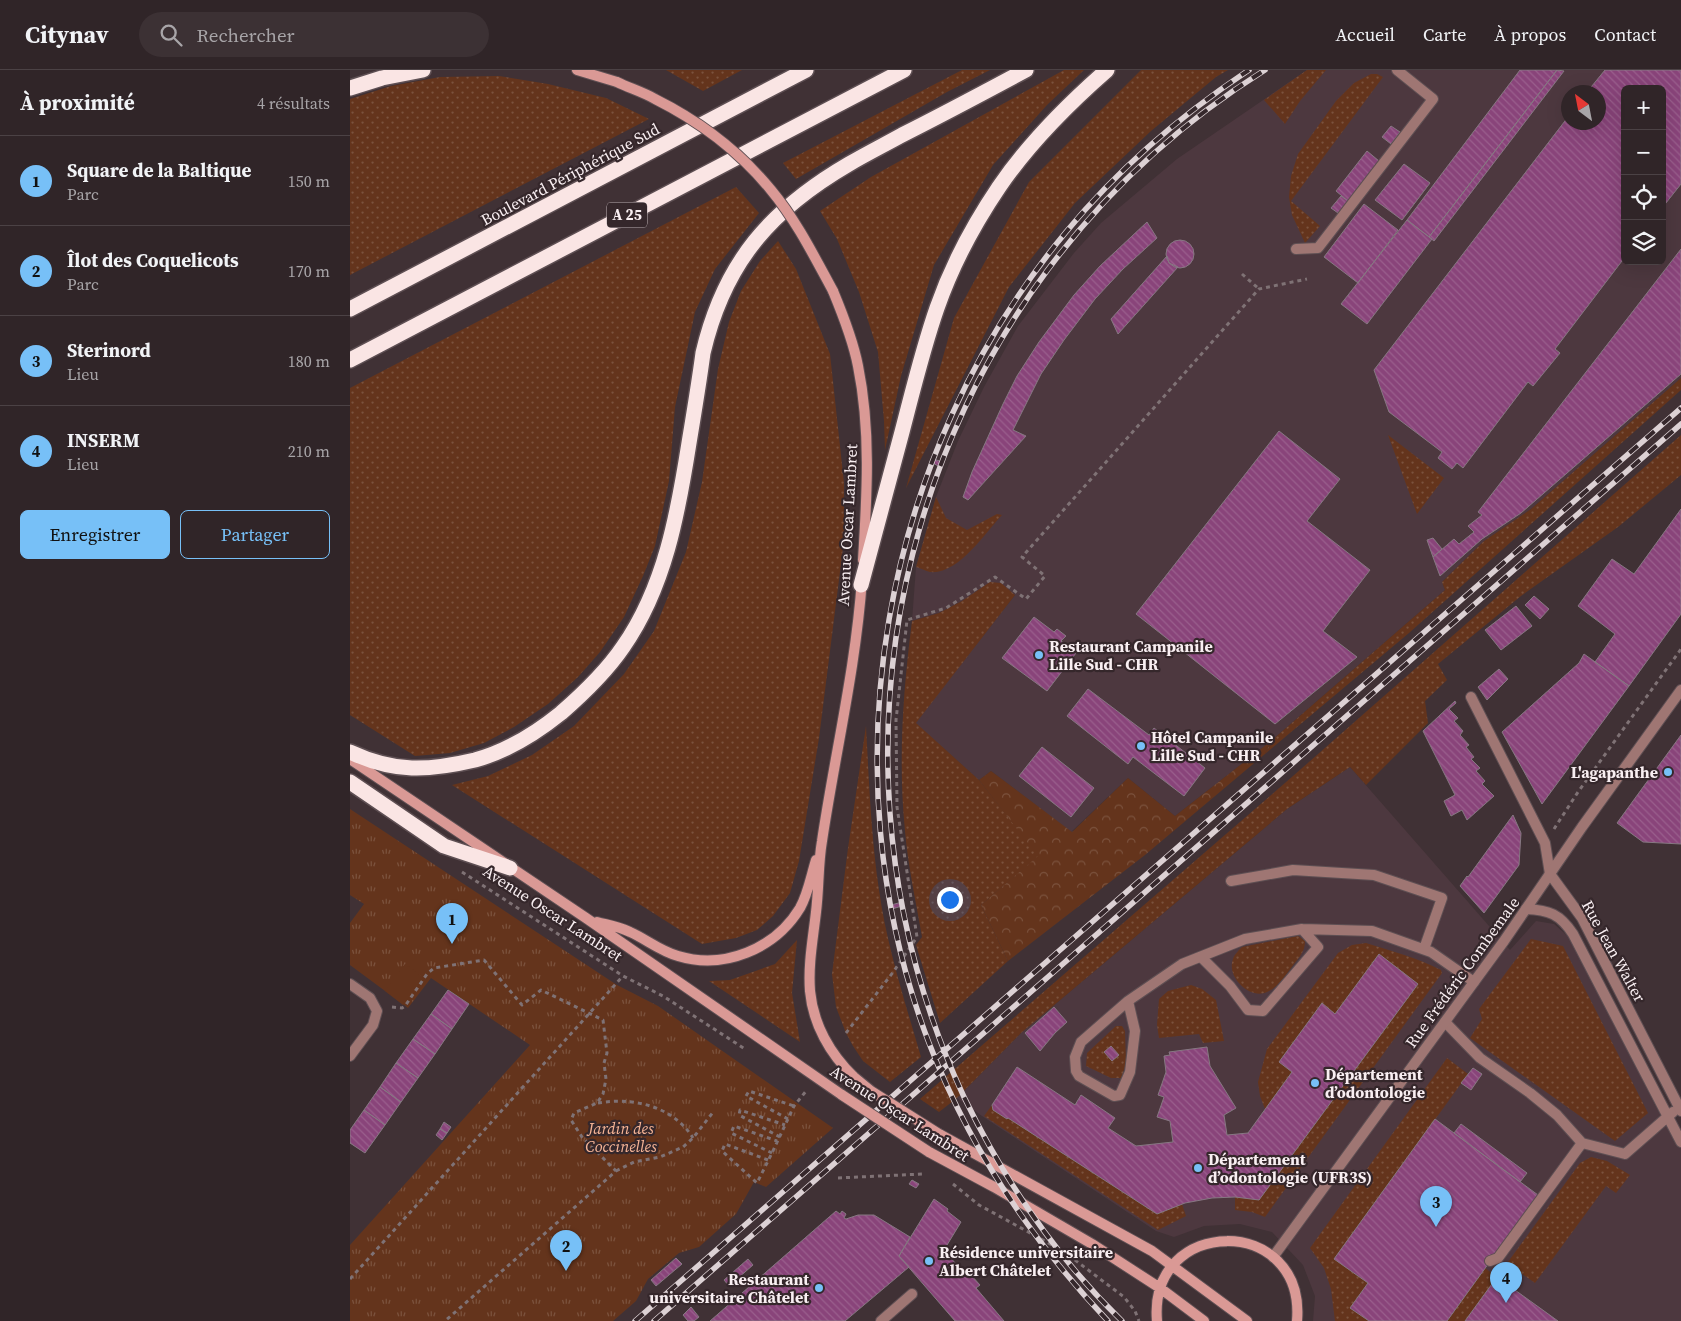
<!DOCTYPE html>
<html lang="fr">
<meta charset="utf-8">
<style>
body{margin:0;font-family:"Source Serif 4",serif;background:#3c3134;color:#f1f3f6}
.controls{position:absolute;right:15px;top:15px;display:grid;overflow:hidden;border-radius:8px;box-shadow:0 5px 20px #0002}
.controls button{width:45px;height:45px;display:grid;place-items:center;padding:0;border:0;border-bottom:1px solid #4b4245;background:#302528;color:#f1f3f6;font:25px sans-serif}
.compass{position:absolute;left:1211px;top:15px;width:45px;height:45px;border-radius:50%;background:#302528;box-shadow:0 5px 20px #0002;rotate:328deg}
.you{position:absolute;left:599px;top:829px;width:18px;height:18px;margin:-12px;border:4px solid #fff;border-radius:50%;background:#1a73e8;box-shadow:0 0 0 8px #1a73e833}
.badge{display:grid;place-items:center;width:32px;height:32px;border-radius:50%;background:#77c0f7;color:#111;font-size:16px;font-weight:700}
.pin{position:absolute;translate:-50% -41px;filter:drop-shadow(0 1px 2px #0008)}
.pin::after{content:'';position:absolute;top:26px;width:18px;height:15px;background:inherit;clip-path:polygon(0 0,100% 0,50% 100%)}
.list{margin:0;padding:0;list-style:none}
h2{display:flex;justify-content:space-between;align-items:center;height:65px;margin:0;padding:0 20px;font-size:21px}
h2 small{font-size:16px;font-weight:400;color:#a8a5a8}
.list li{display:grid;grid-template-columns:32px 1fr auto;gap:15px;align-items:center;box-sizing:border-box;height:90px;padding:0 20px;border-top:1px solid #4b4245}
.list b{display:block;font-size:19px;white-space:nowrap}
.list p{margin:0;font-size:16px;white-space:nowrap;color:#a8a5a8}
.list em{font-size:16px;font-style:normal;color:#a8a5a8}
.actions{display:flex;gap:10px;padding:15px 20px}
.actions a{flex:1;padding:11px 0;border:1px solid #77c0f7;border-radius:8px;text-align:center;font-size:18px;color:#77c0f7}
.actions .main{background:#77c0f7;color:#111}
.icon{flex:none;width:28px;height:28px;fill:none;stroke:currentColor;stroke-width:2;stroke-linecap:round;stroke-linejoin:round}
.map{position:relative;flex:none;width:1331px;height:1251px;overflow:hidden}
header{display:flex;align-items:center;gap:30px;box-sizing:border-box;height:70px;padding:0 25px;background:#302528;border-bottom:1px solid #4b4245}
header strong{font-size:24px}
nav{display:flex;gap:28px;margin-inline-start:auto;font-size:18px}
.search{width:350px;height:45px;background:#3c3134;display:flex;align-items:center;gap:12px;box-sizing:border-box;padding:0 18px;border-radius:28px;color:#a8a5a8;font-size:19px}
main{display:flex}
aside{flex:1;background:#302528}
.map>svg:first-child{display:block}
.built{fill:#4d383f;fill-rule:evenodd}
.grass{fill:url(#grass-dots)}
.forest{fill:url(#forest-crowns)}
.park{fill:url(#park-tufts)}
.pitch{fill:#64341c}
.building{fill:url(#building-back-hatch);stroke:#867882}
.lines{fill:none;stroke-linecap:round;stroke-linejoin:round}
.service-casing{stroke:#5e4f53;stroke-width:12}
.minor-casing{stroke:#5e4f53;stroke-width:12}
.tertiary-casing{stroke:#5e4f53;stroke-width:12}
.secondary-casing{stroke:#5e4f53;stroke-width:12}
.motorway-casing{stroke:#5e4f53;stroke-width:18}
.path{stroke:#7f7275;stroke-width:3;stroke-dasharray:4 4;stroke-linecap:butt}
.service{stroke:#9f7673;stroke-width:10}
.minor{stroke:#9f7673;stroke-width:10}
.tertiary{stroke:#9f7673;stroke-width:10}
.secondary{stroke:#da9995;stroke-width:10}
.motorway{stroke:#fae5e4;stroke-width:15}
.rail-casing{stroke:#dcd1d4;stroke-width:5.5}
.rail{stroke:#35272b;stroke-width:4;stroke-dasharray:11;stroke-linecap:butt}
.secondary-bridge-casing{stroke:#5e4f53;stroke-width:12;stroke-linecap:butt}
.secondary-bridge{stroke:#da9995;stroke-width:10}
.poi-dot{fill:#77c0f7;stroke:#35272b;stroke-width:2}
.labels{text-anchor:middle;stroke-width:4.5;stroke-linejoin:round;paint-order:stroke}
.shield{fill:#35272b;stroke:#beb3b6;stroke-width:1}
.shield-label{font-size:15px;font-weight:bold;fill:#f9eff2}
.street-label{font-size:16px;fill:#f9eff2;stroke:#35272b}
.poi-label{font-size:16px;font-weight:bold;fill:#f9eff2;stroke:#35272b;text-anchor:start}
.park-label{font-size:16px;font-style:italic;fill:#f7b596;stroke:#35272b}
</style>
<header>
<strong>Citynav</strong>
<div class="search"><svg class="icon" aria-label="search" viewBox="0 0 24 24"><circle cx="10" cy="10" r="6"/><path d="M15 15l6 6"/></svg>Rechercher</div>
<nav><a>Accueil</a><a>Carte</a><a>À propos</a><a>Contact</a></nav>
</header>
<main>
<aside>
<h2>À proximité<small>4 résultats</small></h2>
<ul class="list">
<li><span class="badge">1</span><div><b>Square de la Baltique</b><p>Parc</p></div><em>150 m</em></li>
<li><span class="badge">2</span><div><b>Îlot des Coquelicots</b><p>Parc</p></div><em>170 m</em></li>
<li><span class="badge">3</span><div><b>Sterinord</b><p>Lieu</p></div><em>180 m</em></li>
<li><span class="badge">4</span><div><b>INSERM</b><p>Lieu</p></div><em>210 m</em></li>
</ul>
<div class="actions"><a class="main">Enregistrer</a><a>Partager</a></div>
</aside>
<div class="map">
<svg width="1331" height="1251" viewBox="0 0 1331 1251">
<defs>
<pattern id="grass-dots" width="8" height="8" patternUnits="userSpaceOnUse" patternTransform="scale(1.25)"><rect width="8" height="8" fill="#64341c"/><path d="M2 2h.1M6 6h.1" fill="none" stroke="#7b523d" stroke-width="1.8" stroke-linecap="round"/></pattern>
<pattern id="forest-crowns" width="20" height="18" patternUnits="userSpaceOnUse" patternTransform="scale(1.25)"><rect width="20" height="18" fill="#64341c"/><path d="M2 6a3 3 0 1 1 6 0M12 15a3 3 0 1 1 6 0" fill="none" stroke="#7b523d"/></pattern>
<pattern id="park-tufts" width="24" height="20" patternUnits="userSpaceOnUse" patternTransform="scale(1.25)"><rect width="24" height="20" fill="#64341c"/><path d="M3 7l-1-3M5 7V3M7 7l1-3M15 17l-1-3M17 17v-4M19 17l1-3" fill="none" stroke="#7b523d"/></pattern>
<pattern id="building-back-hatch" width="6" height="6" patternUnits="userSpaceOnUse" patternTransform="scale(1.25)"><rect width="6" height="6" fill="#89447a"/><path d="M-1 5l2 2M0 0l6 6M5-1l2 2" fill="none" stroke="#9a5f8d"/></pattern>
</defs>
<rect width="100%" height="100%" fill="#403135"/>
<path class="built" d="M957,0H1331V308L1181,439L1134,471L1092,512L1095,520L921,671L825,746L778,708L721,762L641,701L629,710L565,653L665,525L612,531L589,543L562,551L566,497L586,427L608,371L634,317L668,256L724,183L751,153L827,89ZM1275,19H1312V191H1275ZM1218,22H1248V52H1218Z
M1000,697L1160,880L1186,851L1204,854L1221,869L1305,1035L1324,1069L1331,1078V1251H963L965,1226L953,1195L922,1162L890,1154L854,1156L824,1167L806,1161L632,1046L607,1028L671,963L937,739Z"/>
<path class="grass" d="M316,0H392L353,21Z
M612,0H640L597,22L446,109L433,93Z
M714,0H734L697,35L643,95L584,195L551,306L535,380L534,351L528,282L509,222L487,169L470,141L521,107Z
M791,0H878L866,7L801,61L725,133L659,217L556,418L604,248L679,112Z
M957,0H976L950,31L935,54L914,30Z
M1021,4H1027L1033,7L941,131L970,156L955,173L942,145L939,127L941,106L948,84L986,31L1004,13Z
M149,6L198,14L256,28L299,49L0,205V29L41,16L90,7Z
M386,117L409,143L365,199L345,242L325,337L319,411L305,476L293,506L274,547L250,582L228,607L198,634L164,657L134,673L100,683L65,686L0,645V318Z
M428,171L446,199L480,284L494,413V470L469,668L449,791L440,823L423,846L407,860L386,868L352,874L102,715L138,706L182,685L224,656L274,604L304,561L336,482L352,412L368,299L379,252L391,221L410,191Z
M1331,308V320L1059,563L915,684L921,671L1095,520L1092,512L1134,471L1181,439Z
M1038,365L1094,408L1067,444Z
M1331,365V405L1268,457L1171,526L1088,594L1097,610L1075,631L1078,653L1016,715L1000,697L937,739L671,963L607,1028L589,1042L570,1029L943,706Z
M586,427L596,448L617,460L647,444L652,445C635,463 608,505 580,502C576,501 570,498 566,497Z
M640,512L651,513L665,525L566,653L629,710L689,786L631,835L658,891L590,953L566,875L572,867C566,832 558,796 555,761C548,691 553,621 562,551L589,543L612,531Z
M516,656C519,711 521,766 529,820C537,877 555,932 571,987L540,1012L513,991L503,976L496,963L486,937L482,904L498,778Z
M948,866L955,871C955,883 948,888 941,898C935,906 927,918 917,922C900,930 876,907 883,889C884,885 889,880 892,877Z
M1181,869L1213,876L1298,1043L1265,1071L1120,968L1132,949L1129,939Z
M447,870L442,923L450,972L359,911L380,910L425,894Z
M1016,873C1042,881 1067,888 1091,900L1092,903L915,1147L902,1142L885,1140V1127L909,1130L1068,914L1029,885L985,944L971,934L929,992L942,1002L915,1039L910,1026L908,1012L917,979L988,883L1002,875Z
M841,915L852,919L866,930L874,971L853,973L849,964L809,968L807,955L809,929L818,921Z
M766,956H772L775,961L776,994L771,1008H761L736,996L737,983Z
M1097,988L1118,1004L984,1189L1018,1213L1000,1238L1019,1251H985L981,1219L974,1198L960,1178Z
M642,1035L643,1040L657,1049L658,1048L807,1144L832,1134L836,1146L808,1160L634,1046Z
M1241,1087L1257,1091L1280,1105L1266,1123L1256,1116L1185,1213L1168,1201L1158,1215L1147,1207L1115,1251H1097L1135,1198L1147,1207L1230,1093Z"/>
<path class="forest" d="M921,671L915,684L795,785L658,891L631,835L688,786L629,710L641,701L722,762L778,708L825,746Z"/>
<path class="park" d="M0,739L267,915L308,936L483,1058L416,1117L404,1112L386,1144L349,1177L329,1183L298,1209L286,1231L263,1251H0V1175L180,975L81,908L58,938L0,895V853L14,834L0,825Z"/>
<path class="pitch" d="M55,894L73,907L53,935L35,921Z"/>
<path class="building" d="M1170,0H1207L1079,167L1057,150Z
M1207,0L1214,1L1084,171L1079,167Z
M1255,0H1331V114L1312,138V19H1275V187L1205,279L1210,283L1183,316L1178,312L1113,398L1107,393L1102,399L1088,388L1092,382L1039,342L1024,300L1218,47V52H1248V22H1237Z
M1041,56L1050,62L1041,74L1032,67Z
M1017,81L1029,91L998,131L986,121Z
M1054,94L1080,113L1052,150L1025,130Z
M991,126L998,131L988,143L981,138Z
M1014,134L1048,160L1008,213L974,187Z
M1057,150L1082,169L1017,254L991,234Z
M797,152L807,168L773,199L745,229L714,270L691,304L663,360L676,366L618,430L613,427L622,402L653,334L667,306L689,272L724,225L750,196Z
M816 184a14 14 0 1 1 28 0a14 14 0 1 1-28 0Z
M1331,179V304L1171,443L1132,469L1090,506L1083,487L1104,469L1109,474L1124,462L1118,456L1132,445L1128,442Z
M817,186L819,193L828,197L768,264L761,249Z
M929,361L990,409L957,451L1020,500L973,561L1007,587L925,654L786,544Z
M584,389L592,392L590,397L581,392Z
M1331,439V544L1279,616L1245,592L1265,564L1228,536L1262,489L1284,504Z
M1083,468L1092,479L1083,487L1077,470Z
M1184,526L1199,539L1190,549L1175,535Z
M1166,536L1182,556L1151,580L1135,560Z
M684,547L704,562L707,559L716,566L711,571L726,583L697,621L652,588Z
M1234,584L1279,616L1192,734L1152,662L1229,593Z
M1149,599L1158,609L1137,630L1128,617Z
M738,619L799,665L804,658L855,698L834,726L783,687L778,694L717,646Z
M1105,631L1106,633L1099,639L1108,648L1104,651L1113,661L1110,665L1119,675L1116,677L1124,687L1121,689L1130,698L1126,701L1135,711L1132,714L1144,726L1117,750L1112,740L1101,746L1094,731L1105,725L1073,661Z
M1331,665V774L1293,772L1267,753Z
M692,677L744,718L721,747L669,706Z
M1163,745L1171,763L1169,795L1134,843L1110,816L1117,806L1118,807Z
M552,832V836L542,839L541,835Z
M1029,884L1068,914L909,1130L885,1127L862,1128L835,1133L807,1144L658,1048L657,1049L643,1040L642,1035L667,997L725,1035L731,1025L765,1048L758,1058L786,1076L823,1072L820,1051L807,1047L814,1027L808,1025L816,1002L814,986L820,985L819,982L857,977L860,996L886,1038L874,1045L877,1065L898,1063L942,1002L929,992L972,933L985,944Z
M98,920L119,934L102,959L81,944Z
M704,937L717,952L705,963L690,981L675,963Z
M81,944L102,959L85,984L63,969Z
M63,969L85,984L68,1008L46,993Z
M761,976L769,985L762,991L754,982Z
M46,993L68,1008L51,1032L30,1017Z
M1123,998L1132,1004L1121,1020L1111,1013Z
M30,1017L51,1032L35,1055L14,1040Z
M14,1040L35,1055L15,1083L0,1073V1060Z
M1085,1049L1188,1125L1097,1251H1019L1000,1238L1018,1213L984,1189Z
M94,1052L101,1057L97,1063L90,1059Z
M1111,1054L1177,1103L1170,1112L1104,1063Z
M90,1059L97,1063L92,1070L86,1065Z
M562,1110L569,1114L566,1118L559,1114Z
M584,1129L598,1139L597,1141L611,1152L594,1180L618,1208L621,1205L630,1215L626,1218L654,1251H605L549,1186Z
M486,1141L490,1144L492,1141L496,1144L494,1148L496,1149L508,1145H524L560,1167L549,1186L559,1197L495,1251H360Z
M326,1188L332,1194L306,1216L301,1210Z
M398,1189L403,1195L379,1216L374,1210Z
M1147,1207L1158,1215L1208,1251H1115Z
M341,1237L349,1247L344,1251H338L333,1245Z"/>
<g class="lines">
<g class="service-casing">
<path id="service" d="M946,179L968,178L1083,29L1047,0
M881,811L943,800L1024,805L1092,828L1074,879
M1176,839C1199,840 1210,844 1223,864L1331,1072
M851,887L880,916L898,940L913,941L968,877L952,859
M778,931L785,961L780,1002L770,1025L764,1026L729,1006L726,1001L725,987L731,972L778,931L832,894L895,869L952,859L1022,861L1081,882L1124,912
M1095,952L1130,988L1180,1023L1207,1045L1232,1073L1148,1188L1140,1191
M1232,1073L1275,1084L1323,1042
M531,1251L562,1224"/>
</g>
<g class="minor-casing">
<path id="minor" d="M1121,627L1195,773L1200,804L1232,848L1331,1041
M0,914L20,928L27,941L23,955L0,986"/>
</g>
<g class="tertiary-casing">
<path id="tertiary" d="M923,1187L1154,871L1232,757L1331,620"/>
</g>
<g class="secondary-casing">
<path id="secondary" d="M227,0L267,12
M483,221C493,245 503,270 508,296C521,360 517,425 513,490
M0,689L236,848L492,1025
M247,852C258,855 270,857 280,862C296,869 310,881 328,886C374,900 425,879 450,838C458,824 461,806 466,790
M504,1007C480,984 463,954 460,921C458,894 463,869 466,842C469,818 468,794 472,771C485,684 506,597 512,509
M589,1064L802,1181L897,1251
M579,1082L644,1117L742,1174L810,1218L854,1251
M807,1251C798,1145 956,1144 947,1251"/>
</g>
<g class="motorway-casing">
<path id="motorway" d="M0,18L32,8L73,0
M0,239L456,0
M0,290L554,0
M511,515C525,464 538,413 552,362C563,320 573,278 587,238C602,195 624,154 649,117C679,73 717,35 757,0
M0,682C45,703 78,701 125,690C158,681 185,664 211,643C234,623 256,602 273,577C315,517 328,443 339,373C344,343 349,313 353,283C374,193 420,140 499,94C516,84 534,75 552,65C594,44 635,22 676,0
M0,712L94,776L160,798"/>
</g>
<path class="path" d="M892,204L909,219
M1204,759L1228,722L1331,579
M112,802L273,906L313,926L395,979
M42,937L52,938L55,936L77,904L84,898L134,890L172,935L191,920L253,950L257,983L254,993L256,1009L253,1024L247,1033L224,1043L221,1050L232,1067L266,1101L95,1251
M496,963L544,901L567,867L547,737L546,650L557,550L596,538L645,507L676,529L695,506L672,487L909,219L957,209
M248,1033C283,1027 323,1036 343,1068
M438,1049L396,1026L399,1021L444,1036
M430,1067L389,1045L390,1040L435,1055
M422,1083L381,1063L384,1056L427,1071
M418,1090L375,1074L372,1081L407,1113L422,1083L444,1036L457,1020
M266,1101L284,1092L310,1087L333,1077L343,1068L364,1041
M488,1108L572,1104
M603,1114L629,1135L713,1181L774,1227L785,1241L789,1251
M0,1209L273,906"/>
<use href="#service" class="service"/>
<use href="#minor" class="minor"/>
<use href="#tertiary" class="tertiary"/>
<use href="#secondary" class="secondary"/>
<use href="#motorway" class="motorway"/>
<g class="rail-casing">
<path id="rail" d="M285,1251L1331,338
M304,1251L1331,354
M758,1251C681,1170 619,1077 579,973C475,701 531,385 716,162C768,99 831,45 899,0
M772,1251C706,1187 654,1110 614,1027C442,658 569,216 915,0"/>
</g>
<use href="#rail" class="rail"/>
<g class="secondary-bridge-casing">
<path id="secondary-bridge" d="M267,12C279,18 293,22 305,29C349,51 390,82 421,120C446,150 464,186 483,221
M504,1007L521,1021L589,1064
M492,1025L579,1082"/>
</g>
<use href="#secondary-bridge" class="secondary-bridge"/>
</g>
<g class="poi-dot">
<circle cx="689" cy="585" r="5"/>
<circle cx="791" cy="676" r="5"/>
<circle cx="1318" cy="702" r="5"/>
<circle cx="965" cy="1013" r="5"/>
<circle cx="848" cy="1098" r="5"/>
<circle cx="579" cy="1191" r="5"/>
<circle cx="469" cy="1218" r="5"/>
</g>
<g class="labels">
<rect class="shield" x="257" y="132.5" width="40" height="25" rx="4"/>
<g class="shield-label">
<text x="277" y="150">A 25</text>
</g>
<g class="street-label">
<text transform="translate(220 104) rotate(-28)" y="6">Boulevard Périphérique Sud</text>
<text transform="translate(497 455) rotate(-87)" y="6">Avenue Oscar Lambret</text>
<text transform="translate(203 843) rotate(33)" y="6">Avenue Oscar Lambret</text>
<text transform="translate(1264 881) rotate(61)" y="6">Rue Jean Walter</text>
<text transform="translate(1112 902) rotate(-54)" y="6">Rue Frédéric Combemale</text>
<text transform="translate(550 1043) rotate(33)" y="6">Avenue Oscar Lambret</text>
</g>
<g class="poi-label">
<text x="699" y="582">Restaurant Campanile<tspan x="699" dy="18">Lille Sud - CHR</tspan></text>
<text x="801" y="673">Hôtel Campanile<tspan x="801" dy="18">Lille Sud - CHR</tspan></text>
<text x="1308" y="708" text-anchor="end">L'agapanthe</text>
<text x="975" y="1010">Département<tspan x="975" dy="18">d’odontologie</tspan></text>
<text x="858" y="1095">Département<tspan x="858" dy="18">d’odontologie (UFR3S)</tspan></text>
<text x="589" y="1188">Résidence universitaire<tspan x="589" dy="18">Albert Châtelet</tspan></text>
<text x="459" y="1215" text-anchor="end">Restaurant<tspan x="459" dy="18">universitaire Châtelet</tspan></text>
</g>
<g class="park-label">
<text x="271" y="1064">Jardin des<tspan x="271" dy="18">Coccinelles</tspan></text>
</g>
</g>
</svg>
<div class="controls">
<button>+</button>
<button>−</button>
<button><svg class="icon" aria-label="locate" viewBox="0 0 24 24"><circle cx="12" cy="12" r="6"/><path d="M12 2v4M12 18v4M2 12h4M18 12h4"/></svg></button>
<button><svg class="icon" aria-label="layers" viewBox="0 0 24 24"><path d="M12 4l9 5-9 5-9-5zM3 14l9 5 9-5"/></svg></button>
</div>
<svg class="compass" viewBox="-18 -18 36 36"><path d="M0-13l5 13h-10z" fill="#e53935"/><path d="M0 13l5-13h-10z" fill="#a8a5a8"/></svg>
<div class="you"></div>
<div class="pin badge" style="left:102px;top:874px">1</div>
<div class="pin badge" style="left:216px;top:1201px">2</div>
<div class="pin badge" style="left:1086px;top:1157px">3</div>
<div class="pin badge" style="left:1156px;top:1233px">4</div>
</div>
</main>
